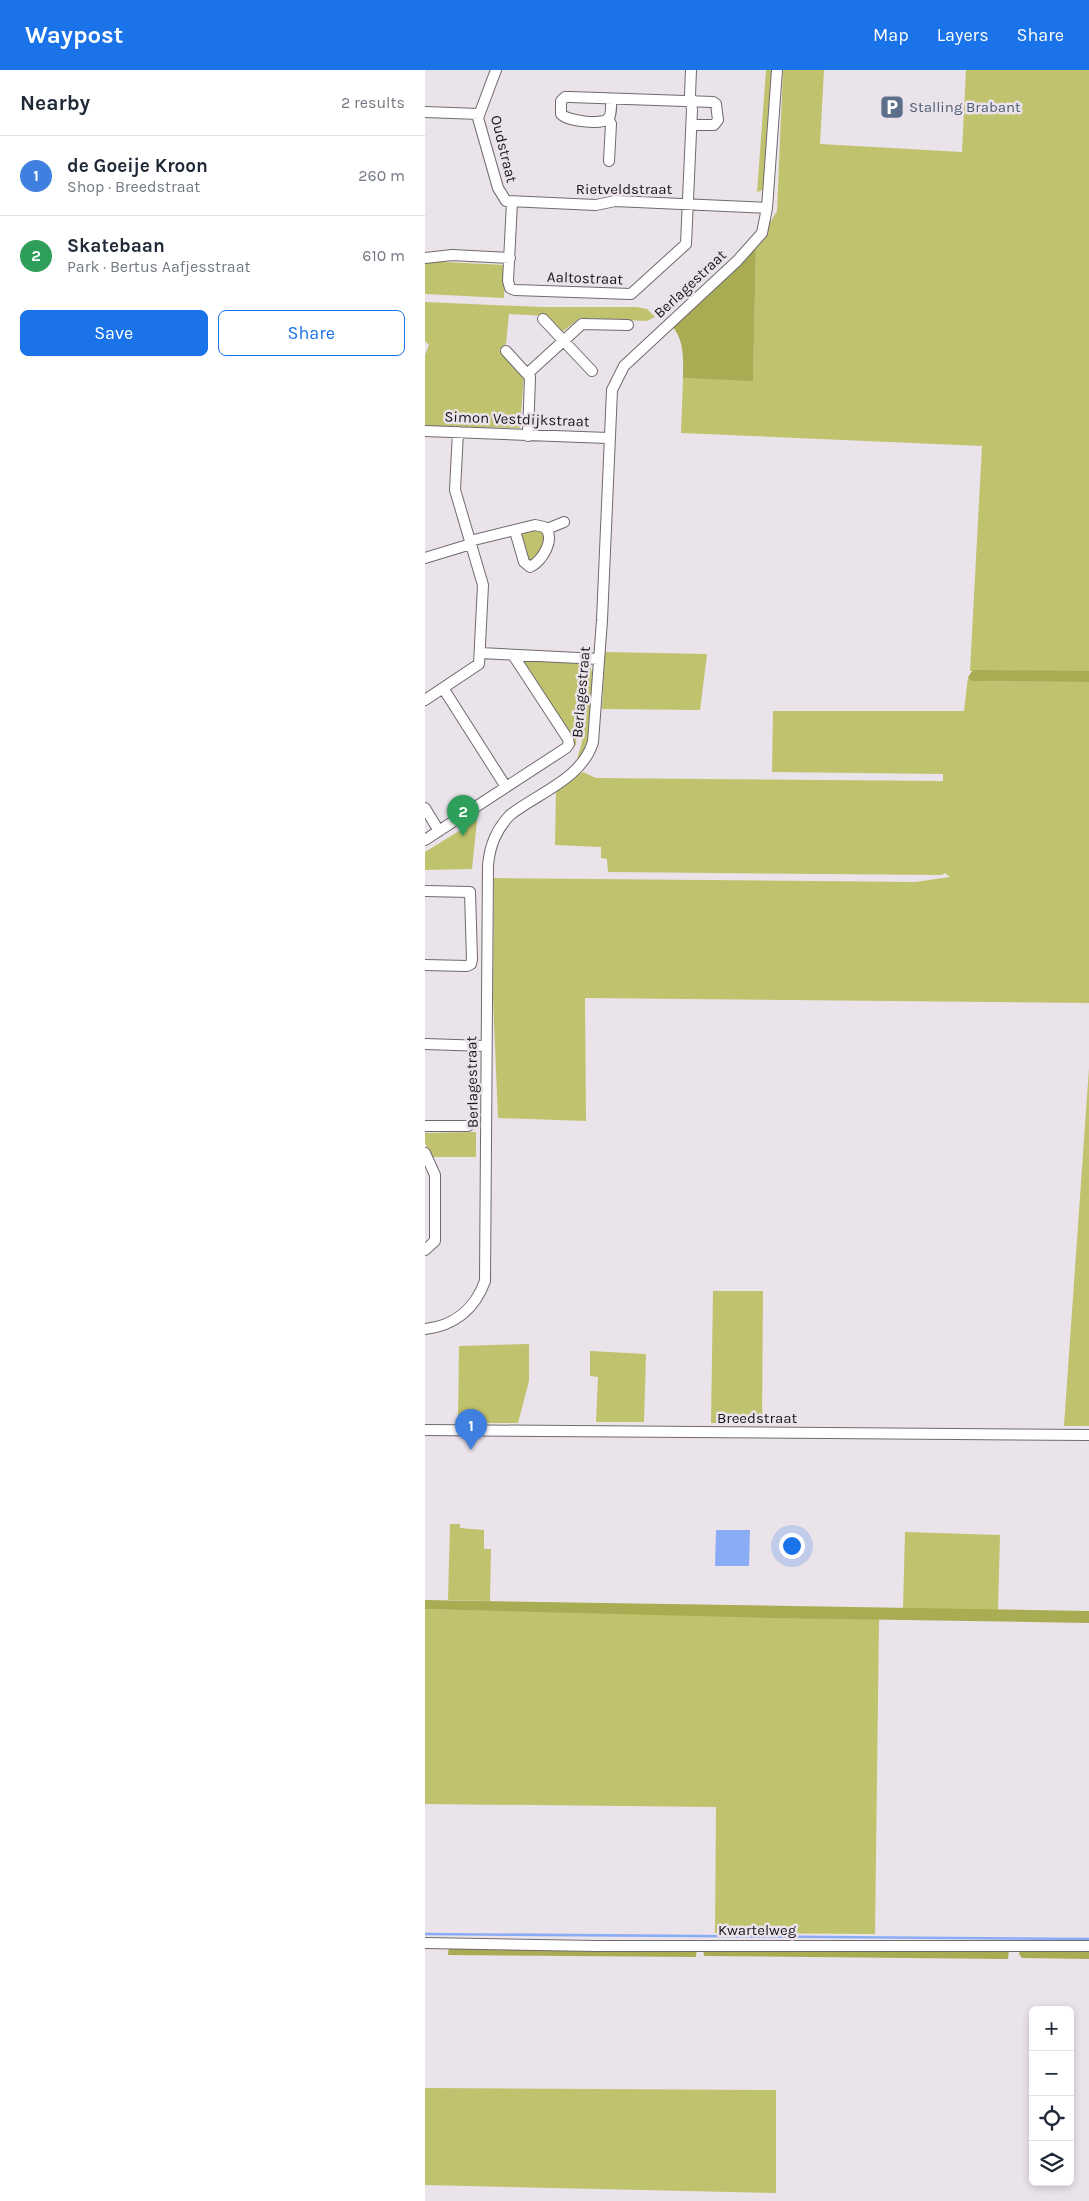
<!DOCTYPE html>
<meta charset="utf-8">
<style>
body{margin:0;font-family:Karla,sans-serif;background:#f2f2f3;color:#1f2937}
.controls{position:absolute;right:15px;bottom:15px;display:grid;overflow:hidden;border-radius:8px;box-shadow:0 2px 8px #0003}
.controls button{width:45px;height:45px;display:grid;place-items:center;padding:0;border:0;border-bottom:1px solid #e0e1e3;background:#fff;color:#1f2937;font:25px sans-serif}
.you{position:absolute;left:366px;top:1475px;width:18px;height:18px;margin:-12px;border:4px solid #fff;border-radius:50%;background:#1a73e8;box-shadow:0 0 0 8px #1a73e833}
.badge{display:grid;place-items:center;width:32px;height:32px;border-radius:50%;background:#1a73e8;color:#fff;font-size:16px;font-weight:700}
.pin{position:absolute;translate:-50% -41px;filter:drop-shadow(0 1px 2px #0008)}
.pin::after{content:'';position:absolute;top:26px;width:18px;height:15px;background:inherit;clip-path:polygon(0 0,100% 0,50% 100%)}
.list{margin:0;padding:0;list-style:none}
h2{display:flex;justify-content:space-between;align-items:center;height:65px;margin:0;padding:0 20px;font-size:21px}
h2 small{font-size:16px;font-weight:400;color:#747a83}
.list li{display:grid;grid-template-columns:32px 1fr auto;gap:15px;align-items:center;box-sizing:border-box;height:80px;padding:0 20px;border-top:1px solid #e0e1e3}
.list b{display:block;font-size:19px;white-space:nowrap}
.list p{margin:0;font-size:16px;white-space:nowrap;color:#747a83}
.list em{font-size:16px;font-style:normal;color:#747a83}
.actions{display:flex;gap:10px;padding:15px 20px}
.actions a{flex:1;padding:11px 0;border:1px solid #1a73e8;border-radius:8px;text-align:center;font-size:18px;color:#1a73e8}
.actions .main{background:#1a73e8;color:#fff}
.icon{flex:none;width:28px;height:28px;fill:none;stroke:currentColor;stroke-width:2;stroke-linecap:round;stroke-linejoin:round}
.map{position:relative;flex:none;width:664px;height:2131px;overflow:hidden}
header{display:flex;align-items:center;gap:30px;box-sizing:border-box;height:70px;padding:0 25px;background:#1a73e8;color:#fff}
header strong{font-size:24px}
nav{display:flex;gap:28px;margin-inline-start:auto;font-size:18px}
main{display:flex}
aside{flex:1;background:#fff}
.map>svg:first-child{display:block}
.green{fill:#c0c26d}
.forest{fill:#aaac53}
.water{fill:#8aacf5}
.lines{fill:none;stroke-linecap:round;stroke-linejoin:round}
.stream{stroke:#8aacf5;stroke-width:2.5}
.minor-casing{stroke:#706a70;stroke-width:12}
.minor{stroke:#fff;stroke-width:10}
.labels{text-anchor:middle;stroke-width:5;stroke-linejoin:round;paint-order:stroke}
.service-label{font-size:15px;fill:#4e5e75;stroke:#eae3ea;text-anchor:start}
.street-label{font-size:15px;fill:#1a171a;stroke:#eae3ea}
</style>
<header>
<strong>Waypost</strong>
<nav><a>Map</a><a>Layers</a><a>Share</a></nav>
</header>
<main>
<aside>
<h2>Nearby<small>2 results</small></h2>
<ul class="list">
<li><span class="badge" style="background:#3f7fe0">1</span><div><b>de Goeije Kroon</b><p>Shop · Breedstraat</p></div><em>260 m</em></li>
<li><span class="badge" style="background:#2e9e5b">2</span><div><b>Skatebaan</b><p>Park · Bertus Aafjesstraat</p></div><em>610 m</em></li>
</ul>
<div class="actions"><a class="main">Save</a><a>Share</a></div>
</aside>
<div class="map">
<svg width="664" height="2131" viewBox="0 0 664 2131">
<rect width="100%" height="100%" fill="#eae3ea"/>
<path class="green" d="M341,0H349L340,107L338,120L332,122Z
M358,0H399L395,74L537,82L541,0H664V601H545L557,376L256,363L258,308L328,310L331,176L352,141Z
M0,191L80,195L79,228L0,224Z
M0,232L117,237H212L222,239L230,247L222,251L155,248L137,262L123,246L84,244L81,274L74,280L99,305L95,358L0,356V285L4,275L0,271Z
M107,459L117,460L121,468L114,484L103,492L96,465Z
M180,582L282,584L275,640L177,639Z
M98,591L155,592L151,676L145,668Z
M160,594L165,597L167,602C166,631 171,669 151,693L157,672Z
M543,607L546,611L664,612V933L160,928L161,1051L73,1048L68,928L69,808L490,812L525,807L520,803L517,805L183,802L182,789L176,788V777L130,775L131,719L158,702L171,708L518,711V704L347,702L348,641H539Z
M52,750L47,799L0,800V782Z
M664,998V1356H639Z
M51,1062V1087H6L0,1073V1063Z
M288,1221H338L337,1353H286Z
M104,1274V1311L93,1353H33L34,1276Z
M165,1281L221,1284L219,1352H171L173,1307L165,1306Z
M25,1454H35V1458L59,1460V1479H66L65,1531L23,1530Z
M480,1462L575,1465L573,1540L478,1539Z
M0,1539L454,1549L450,1864L290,1863L291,1737L0,1734Z
M0,2018L351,2020V2123L0,2115Z"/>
<path class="forest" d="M331,176L328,311L258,308C258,290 260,271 247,256Z
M548,600L664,601V612L546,611L543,607Z
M0,1530L664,1541V1553L350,1548L0,1539Z
M24,1874L272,1876L271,1887L23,1885Z
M278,1876L584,1879L583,1889H578L279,1886Z
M595,1879L664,1880V1889L597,1888L594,1884Z"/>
<path class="water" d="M291,1460H325L324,1496H290Z"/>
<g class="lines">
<path class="stream" d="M0,1864L664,1869"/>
<g class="minor-casing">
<path id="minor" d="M71,0L53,48L73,118L81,131L171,135L190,131L342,138
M186,29C186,34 187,45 183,49C176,55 142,51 136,44V31L140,27H145L288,32L291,34L293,50L289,55H267
M0,42L54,44
M183,48L186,54L184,91
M87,132L83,211L85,218L90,220L206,224L261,174L267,40L265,25L266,0
M0,188L27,185L85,188
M118,249L167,301
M81,281L102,304
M0,361L183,368
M103,366L105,307L102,304L157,254L203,255
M122,459L139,452
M45,471L110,455L119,457C132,468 117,491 105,497L99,492L90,461
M0,488L46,474
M55,583L174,589
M18,618L81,717
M0,630L54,594L58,515L30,420L33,362
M0,738L14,761
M0,770L141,678L144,674L143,669L88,585
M0,821L45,822L47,889L46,894L42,896L0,895
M0,974L61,976
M0,1056H43
M0,1083L10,1105V1171L0,1180
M0,1259C29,1256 50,1239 60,1211L63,795C65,775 71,760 85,745C113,723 157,709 168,672L177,550L187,320L199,296L312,191L337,163L342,138L352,0
M0,1360L664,1365
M0,1873L172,1876H664"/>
</g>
<use href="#minor" class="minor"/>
</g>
<defs>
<g id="parking-square" transform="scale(1.25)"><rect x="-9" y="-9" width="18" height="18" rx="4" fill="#5c6f8a" stroke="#eae3ea"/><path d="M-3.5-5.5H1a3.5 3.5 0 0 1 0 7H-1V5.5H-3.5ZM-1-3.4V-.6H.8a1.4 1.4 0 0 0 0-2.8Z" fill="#fff"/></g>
</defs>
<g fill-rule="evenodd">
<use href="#parking-square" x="467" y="37"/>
</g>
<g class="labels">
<g class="service-label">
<text x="484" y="42">Stalling Brabant</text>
</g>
<g class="street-label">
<text transform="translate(79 79) rotate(76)" y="5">Oudstraat</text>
<text x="199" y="124">Rietveldstraat</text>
<text transform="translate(160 208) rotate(2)" y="5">Aaltostraat</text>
<text transform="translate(265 214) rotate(-43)" y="5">Berlagestraat</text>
<text transform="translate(92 349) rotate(2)" y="5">Simon Vestdijkstraat</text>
<text transform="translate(156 622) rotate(-85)" y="5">Berlagestraat</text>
<text transform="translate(47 1012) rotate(-91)" y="5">Berlagestraat</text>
<text x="332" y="1353">Breedstraat</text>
<text x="332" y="1865">Kwartelweg</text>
</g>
</g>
</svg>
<div class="controls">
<button>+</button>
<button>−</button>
<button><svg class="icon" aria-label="locate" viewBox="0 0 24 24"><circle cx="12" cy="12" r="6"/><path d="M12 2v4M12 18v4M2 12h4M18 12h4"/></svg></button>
<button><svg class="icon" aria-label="layers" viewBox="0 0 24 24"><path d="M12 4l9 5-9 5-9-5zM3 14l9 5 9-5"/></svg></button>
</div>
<div class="you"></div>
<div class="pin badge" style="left:46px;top:1380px;background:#3f7fe0">1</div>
<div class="pin badge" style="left:38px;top:766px;background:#2e9e5b">2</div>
</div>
</main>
